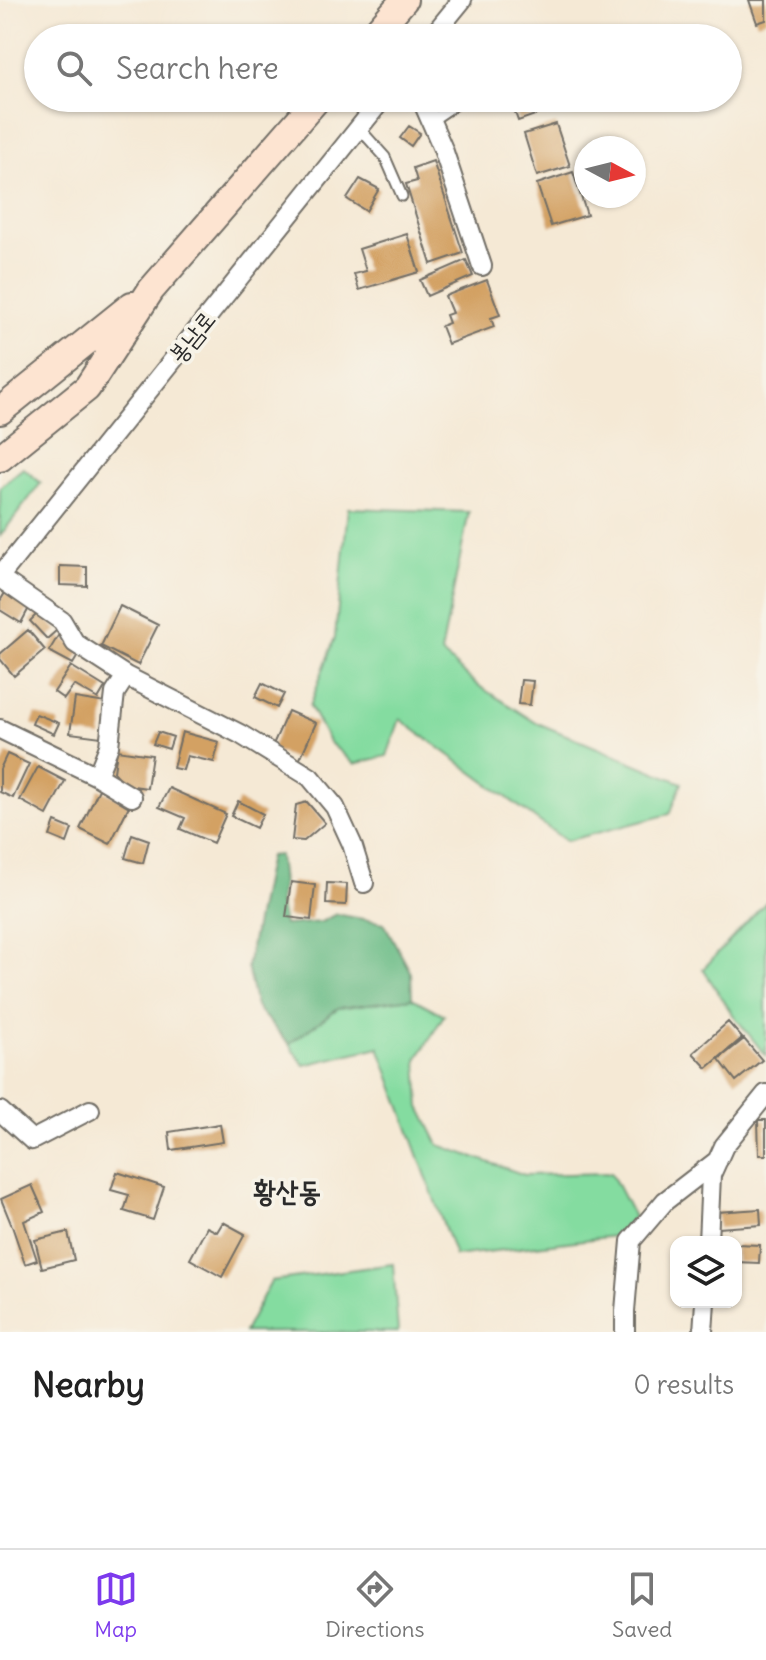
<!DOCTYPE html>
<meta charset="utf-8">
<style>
body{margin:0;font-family:Delius,"Poor Story",sans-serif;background:#f6f6f6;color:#222}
.controls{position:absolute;right:24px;bottom:24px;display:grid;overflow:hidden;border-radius:16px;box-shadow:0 2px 6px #0004}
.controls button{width:72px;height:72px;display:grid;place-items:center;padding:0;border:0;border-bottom:2px solid #e0e0e0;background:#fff;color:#222;font:40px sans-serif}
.compass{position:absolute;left:574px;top:136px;width:72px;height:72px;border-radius:50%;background:#fff;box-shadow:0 2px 6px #0004;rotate:97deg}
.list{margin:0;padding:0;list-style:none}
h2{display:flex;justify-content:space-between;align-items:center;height:104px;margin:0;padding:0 32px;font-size:34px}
h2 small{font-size:26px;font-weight:400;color:#767676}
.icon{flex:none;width:44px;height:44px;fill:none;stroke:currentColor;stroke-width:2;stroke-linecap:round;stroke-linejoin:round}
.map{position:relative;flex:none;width:766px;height:1332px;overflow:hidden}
.search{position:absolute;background:#fff;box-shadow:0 2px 6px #0004;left:24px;right:24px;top:24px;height:88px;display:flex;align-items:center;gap:20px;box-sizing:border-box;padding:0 28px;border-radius:44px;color:#767676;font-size:30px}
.sheet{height:216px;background:#fff}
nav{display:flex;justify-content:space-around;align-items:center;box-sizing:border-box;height:112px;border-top:2px solid #e0e0e0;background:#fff;font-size:22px;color:#767676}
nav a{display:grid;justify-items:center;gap:4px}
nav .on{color:#7c3aed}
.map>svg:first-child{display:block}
.green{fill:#84dca0;stroke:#588466;stroke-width:2}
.forest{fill:#6bbc86;stroke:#4b7458;stroke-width:2}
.building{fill:#d3a164}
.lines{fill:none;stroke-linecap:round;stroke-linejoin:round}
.service-casing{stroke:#726e66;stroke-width:13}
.minor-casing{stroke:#726e66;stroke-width:22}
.secondary-casing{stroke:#726e66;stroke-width:30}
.service{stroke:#fff;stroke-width:9}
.minor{stroke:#fff;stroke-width:18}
.secondary{stroke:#fde4d1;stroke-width:26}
.labels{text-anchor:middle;stroke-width:7;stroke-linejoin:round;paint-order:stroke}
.street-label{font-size:24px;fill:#2b2b2b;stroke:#f7f3e8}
.quarter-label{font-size:28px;font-weight:bold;fill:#2b2b2b;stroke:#f7f3e8}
</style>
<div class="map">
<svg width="766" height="1332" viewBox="0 0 766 1332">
<rect width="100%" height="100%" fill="#f7f3e8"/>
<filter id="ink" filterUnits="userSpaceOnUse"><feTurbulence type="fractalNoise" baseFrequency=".0125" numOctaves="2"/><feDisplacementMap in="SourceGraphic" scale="16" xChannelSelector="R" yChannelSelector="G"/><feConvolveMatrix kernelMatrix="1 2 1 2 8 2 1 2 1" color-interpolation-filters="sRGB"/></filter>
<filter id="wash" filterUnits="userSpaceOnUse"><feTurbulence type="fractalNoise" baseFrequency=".006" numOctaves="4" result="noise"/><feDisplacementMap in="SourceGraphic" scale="32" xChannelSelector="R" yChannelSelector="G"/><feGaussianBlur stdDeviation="1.8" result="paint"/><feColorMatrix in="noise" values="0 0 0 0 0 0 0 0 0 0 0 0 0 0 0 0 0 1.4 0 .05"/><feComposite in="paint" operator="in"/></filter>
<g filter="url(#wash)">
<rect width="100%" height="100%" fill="#f5e9d5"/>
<path class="green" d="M23,468L41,483L0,536V487Z
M348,508L469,512L441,653L476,684L535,722L682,783L670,814L566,841L400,719L387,756L354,764L329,742L310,706L335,637Z
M766,902V1056L731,1012L703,969Z
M412,998L444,1015L417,1060L420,1107L439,1145L525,1175L611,1173L634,1217L615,1236L455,1256L379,1047L304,1065L289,1044L338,1008Z
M393,1264L398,1332H244L271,1281Z"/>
<path class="forest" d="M279,855L282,884L279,901L284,925L321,922L336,914L384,923L411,973L412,998L338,1008L289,1044L256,1007L247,967L269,856Z"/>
<g id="blocks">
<path class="building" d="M749,0H766V20L757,23Z
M510,98H551L555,108L518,121Z
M556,124L570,166L537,176L524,134Z
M409,126L420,133L411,146L400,138Z
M433,161L463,253L431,264L406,184L417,181L413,168Z
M573,172L587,215L551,226L537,184Z
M360,179L379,189L366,211L347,199Z
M407,234L419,272L359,290L354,274L366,271L359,249Z
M466,260L473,276L427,296L420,280Z
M487,280L500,315L491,318L494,327L448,344L441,326L449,323L446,315L452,313L445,296Z
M60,566L87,567V586L60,585Z
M5,593L29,608L21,623L0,610V601Z
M120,606L158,625L138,665L101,646Z
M39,612L57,630L47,639L30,621Z
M28,630L45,650L14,676L0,659V654Z
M58,636L82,649L73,664L49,651Z
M71,666L105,687L98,699L74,685L64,699L54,692Z
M521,680L533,681L530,705L518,704Z
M262,683L284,694L277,708L255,697Z
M75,698L106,703L101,737L70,733Z
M288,711L316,723L299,761L271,749Z
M36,714L59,723L54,734L32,724Z
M158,732L173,737L169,749L153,744Z
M182,732L219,742L214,762L187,756L183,770L173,768Z
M117,750L152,755L147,788L126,785L114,772Z
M7,754L29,764L13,798L0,792V769Z
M38,767L65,781L47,815L20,800Z
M169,788L226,814L213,843L180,829L185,818L159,807Z
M99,789L130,804L110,844L80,829Z
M238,801L263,814L256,828L231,816Z
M307,802L325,823L304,841L292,840L296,805Z
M55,822L72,829L67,843L50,836Z
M132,834L149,840L143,863L125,858Z
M291,882L315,885L311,920L286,917Z
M327,883L347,884L346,905L326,904Z
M728,1022L742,1038L707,1068L693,1053Z
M744,1039L762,1060L736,1081L719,1059Z
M758,1120H766V1155H759Z
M220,1124L223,1142L171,1150L169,1132Z
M117,1172L164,1187L153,1220L124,1211L129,1195L111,1190Z
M32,1185L44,1212L24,1221L37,1260L25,1264L12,1226L1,1199Z
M760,1209L761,1225L718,1228L717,1212Z
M223,1222L245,1234L222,1277L190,1259L207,1227L217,1232Z
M68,1232L74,1260L42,1268L35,1240Z
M736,1244L760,1245L759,1263L736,1262Z"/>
</g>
</g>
<g filter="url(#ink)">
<use href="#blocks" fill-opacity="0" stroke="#726e66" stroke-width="2"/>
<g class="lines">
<g class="service-casing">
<path id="service" d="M431,121L465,98
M359,128L385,157L402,196"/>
</g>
<g class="minor-casing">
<path id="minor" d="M431,38L462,0
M421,98L443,149L482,266
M0,576L383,98
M0,578L62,621L75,643L126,676L240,734L310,777L335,807L352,844L364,883
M0,729L97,776L132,797
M97,776L109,746L115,693L126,676
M0,1111L32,1140L90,1110
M708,1242L711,1175L724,1146L766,1094
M625,1332V1311L631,1241L665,1201L718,1160
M703,1332L705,1302"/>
</g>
<g class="secondary-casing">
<path id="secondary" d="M371,38L404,0
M0,411L132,305
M0,458L87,388L151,290L318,98"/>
</g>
<use href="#service" class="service"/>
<use href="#minor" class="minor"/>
<use href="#secondary" class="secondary"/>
</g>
</g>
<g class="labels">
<g class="street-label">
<text transform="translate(192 337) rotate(-51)" y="8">봉남로</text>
</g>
<g class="quarter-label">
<text x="287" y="1201">황산동</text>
</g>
</g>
</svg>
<div class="controls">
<button><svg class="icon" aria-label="layers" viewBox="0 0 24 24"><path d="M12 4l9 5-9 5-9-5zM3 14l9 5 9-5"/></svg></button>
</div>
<svg class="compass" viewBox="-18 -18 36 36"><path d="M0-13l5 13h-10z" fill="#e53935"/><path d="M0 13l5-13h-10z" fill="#767676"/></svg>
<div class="search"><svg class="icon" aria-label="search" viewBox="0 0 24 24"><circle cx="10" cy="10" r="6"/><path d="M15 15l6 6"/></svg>Search here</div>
</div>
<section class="sheet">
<h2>Nearby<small>0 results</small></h2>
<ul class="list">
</ul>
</section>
<nav>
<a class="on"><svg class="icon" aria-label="map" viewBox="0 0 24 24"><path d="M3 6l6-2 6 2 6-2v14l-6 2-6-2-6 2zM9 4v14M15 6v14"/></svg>Map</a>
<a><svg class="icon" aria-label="directions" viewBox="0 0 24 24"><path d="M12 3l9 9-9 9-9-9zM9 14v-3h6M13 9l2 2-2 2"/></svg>Directions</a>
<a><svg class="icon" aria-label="saved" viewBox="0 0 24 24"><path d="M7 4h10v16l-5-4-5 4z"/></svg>Saved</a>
</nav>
